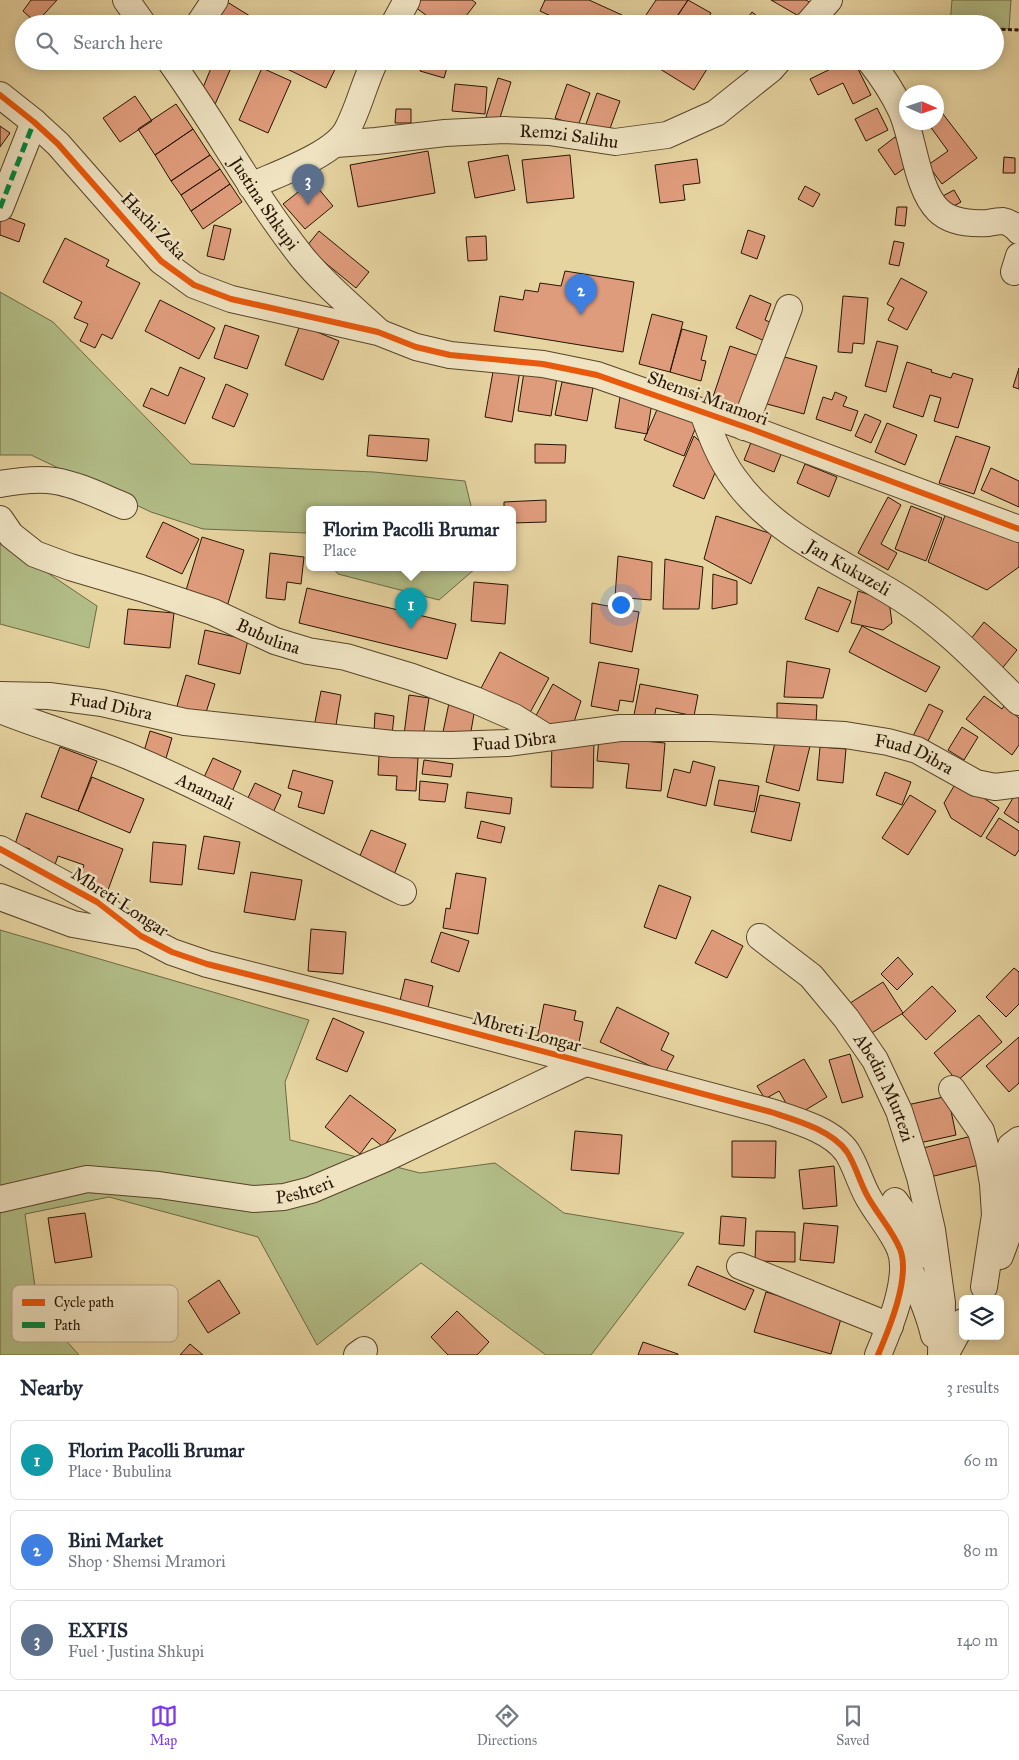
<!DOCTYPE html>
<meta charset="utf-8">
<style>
body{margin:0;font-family:"IM FELL Great Primer",serif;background:#f2f2f3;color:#1f2937}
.controls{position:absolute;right:15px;bottom:15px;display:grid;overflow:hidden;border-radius:8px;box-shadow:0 2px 12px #0003}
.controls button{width:45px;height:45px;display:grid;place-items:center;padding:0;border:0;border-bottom:1px solid #e0e1e3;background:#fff;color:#1f2937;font:25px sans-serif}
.compass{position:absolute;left:899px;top:85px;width:45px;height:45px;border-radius:50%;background:#fff;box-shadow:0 2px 12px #0003;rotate:93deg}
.you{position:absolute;left:620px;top:604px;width:18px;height:18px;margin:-12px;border:4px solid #fff;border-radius:50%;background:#1a73e8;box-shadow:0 0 0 8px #1a73e833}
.badge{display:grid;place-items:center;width:32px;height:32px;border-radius:50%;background:#7c3aed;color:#fff;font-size:16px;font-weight:700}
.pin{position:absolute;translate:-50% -41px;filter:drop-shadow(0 1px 2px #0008)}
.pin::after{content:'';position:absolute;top:26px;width:18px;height:15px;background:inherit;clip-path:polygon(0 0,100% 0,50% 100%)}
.popup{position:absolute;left:306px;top:506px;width:210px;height:65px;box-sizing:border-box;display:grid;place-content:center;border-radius:8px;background:#fff;filter:drop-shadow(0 1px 4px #0005);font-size:16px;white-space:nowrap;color:#747a83}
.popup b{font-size:19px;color:#1f2937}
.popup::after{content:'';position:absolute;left:50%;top:100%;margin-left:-10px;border:10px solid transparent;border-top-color:#fff}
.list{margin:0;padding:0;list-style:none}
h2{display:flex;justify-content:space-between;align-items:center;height:65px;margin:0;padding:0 20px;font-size:21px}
h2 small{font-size:16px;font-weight:400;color:#747a83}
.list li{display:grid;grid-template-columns:32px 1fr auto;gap:15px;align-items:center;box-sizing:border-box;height:80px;margin:0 10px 10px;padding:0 10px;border:1px solid #e0e1e3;border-radius:8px}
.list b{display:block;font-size:19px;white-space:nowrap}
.list p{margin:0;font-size:16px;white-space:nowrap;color:#747a83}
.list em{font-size:16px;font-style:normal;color:#747a83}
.icon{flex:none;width:28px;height:28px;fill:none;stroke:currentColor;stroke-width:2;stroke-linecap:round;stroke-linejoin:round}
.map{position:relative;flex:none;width:1019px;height:1355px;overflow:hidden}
.search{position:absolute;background:#fff;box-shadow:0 2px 12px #0003;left:15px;right:15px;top:15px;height:55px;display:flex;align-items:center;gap:12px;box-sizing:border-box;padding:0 18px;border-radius:28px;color:#747a83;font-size:19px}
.sheet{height:335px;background:#fff}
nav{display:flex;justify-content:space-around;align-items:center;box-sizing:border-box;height:70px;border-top:1px solid #e0e1e3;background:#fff;font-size:14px;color:#747a83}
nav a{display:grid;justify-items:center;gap:2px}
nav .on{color:#7c3aed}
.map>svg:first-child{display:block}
.green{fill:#b2bd87;stroke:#6d6844}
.building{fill:#df9c7c;stroke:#281400}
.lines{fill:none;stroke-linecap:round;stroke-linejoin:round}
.minor-casing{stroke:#584428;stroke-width:28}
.path{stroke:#281400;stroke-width:3;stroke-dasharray:4 2.5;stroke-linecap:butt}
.minor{stroke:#efe3c2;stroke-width:26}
.quiet{stroke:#00873e;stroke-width:5;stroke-dasharray:10 5;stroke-linecap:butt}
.cycleway-casing{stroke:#efe3c2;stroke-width:9}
.cycleway{stroke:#e8590c;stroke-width:6}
.labels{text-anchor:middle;stroke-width:5;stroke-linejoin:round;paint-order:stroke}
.street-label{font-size:18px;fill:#281400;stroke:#efe3c2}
.key{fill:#efe3c2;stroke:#b3a588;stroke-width:1}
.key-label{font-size:14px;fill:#281400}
</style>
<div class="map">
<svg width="1019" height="1355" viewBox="0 0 1019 1355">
<rect width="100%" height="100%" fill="#e6d4a1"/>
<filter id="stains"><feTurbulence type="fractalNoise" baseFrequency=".004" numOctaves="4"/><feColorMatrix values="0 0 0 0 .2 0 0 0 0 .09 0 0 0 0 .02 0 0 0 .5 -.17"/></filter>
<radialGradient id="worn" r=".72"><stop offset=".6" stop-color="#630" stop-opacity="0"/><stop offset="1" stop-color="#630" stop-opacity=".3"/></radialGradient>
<path class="green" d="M952,0H1011L1009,29L995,28V24H950Z
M0,292L53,322L191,464L374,472L465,481L472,510H310V536L307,533L203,529L151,512L31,455H0Z
M0,541L97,606L89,648L0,624Z
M333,568H476L439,600L338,574Z
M0,930L309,1020L285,1082L290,1140L420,1173L495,1163L564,1213L684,1233L591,1355H546L421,1263L317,1345L258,1237L109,1197L25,1214L38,1309L79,1355H0Z"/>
<path class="building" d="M31,0H57L36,23L23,11Z
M224,0L258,21L256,24H205Z
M420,0H472L476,3L460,24H438L415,7Z
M545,0H589L622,15L618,24H568L540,11Z
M656,0H688L672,24H659L646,15Z
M688,0L711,13L705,24H672Z
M771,0H806L811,3L802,18Z
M752,12L767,24H743Z
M214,61H234L213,109L197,102Z
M283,61H339L326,88L281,66Z
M423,61H449L444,78L420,71Z
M664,61H712L694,90L660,69Z
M847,61H854L871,95L853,104L843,83L818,95L810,79Z
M262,68L291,81L268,133L239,120Z
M498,78L511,82L499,121L486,117Z
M455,84L487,87L485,114L452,111Z
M567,84L590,93L578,126L555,118Z
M597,93L620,101L608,134L585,127Z
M135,96L152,121L120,142L103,118Z
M176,104L193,129L155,155L138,129Z
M936,105L977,158L942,184L928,165L948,151L927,122H936Z
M877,108L888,130L866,141L855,119Z
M396,109H411V123H395Z
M0,126L10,133L0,147Z
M193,129L210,155L171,181L155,155Z
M895,137L913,162L895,175L878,150Z
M428,151L435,193L358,207L350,165Z
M210,155L220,169L181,195L171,181Z
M508,155L515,190L475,198L468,162Z
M570,155L574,198L527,203L522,160Z
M1004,157L1015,158V173H1003Z
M697,159L700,183L683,185L685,200L660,203L655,165Z
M220,169L230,184L191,211L181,195Z
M312,181L333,206L305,229L283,204Z
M230,184L242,202L203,229L191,211Z
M805,186L820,194L813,207L798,199Z
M954,190L961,202L945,211L939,198Z
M897,207H907L905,226L895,225Z
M2,215L25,224L19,242L0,235V220Z
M214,225L231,229L224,260L207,256Z
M748,230L765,236L757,259L741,253Z
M319,231L369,272L356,288L306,247Z
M486,236L487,260L468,261L466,237Z
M65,238L109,260L106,266L140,283L112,339L102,334L95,348L80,341L88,324L74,318L82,302L43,282Z
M894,241L904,243L899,266L889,264Z
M565,271L634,282L623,352L494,331L500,296L523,300L525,290L538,292L540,283L561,286Z
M901,278L927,292L907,330L888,320L894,308L887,304Z
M750,295L771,304L765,320L777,325L769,343L736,328Z
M843,296L868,298L864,344L853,343L852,353L838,352Z
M160,300L215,328L199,359L145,331Z
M652,314L683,322L670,372L639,364Z
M225,325L259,336L247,369L214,358Z
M300,325L339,341L323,380L285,365Z
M682,329L707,336L701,360L706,361L701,381L670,372Z
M877,341L898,346L886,392L865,386Z
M730,346L759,356L743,407L713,397Z
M781,356L817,366L804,414L767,404Z
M907,362L932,370L931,372L951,378L953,373L973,379L958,428L934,421L941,398L930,395L923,417L893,407Z
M494,366L520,370L512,422L485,417Z
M180,367L205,378L185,424L143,406L151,388L168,396Z
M1019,368V389L1013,387Z
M524,372L557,377L551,416L518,411Z
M562,382L593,388L587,421L555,415Z
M226,384L248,394L234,427L212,418Z
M835,392L847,397L843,406L858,411L851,431L816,419L823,397L832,400Z
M620,397L652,402L647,434L615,428Z
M659,405L698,422L684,456L644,440Z
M865,414L881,421L871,443L855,436Z
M887,423L917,435L905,465L875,452Z
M369,435L429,439L427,461L367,456Z
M694,436L720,461L704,499L673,486Z
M956,436L990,447L974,494L939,483Z
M752,440L782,452L774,472L744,460Z
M535,444L566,445L565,463H535Z
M805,464L837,477L829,497L797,483Z
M991,468L1019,481V507L981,490Z
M888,497L901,505L881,544L897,553L888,570L858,553Z
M546,500V522L512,523V510H504V502Z
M911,506L942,518L926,561L895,549Z
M947,510L1019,540V567L987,590L928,562Z
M716,516L772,534L751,584L704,559Z
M163,522L199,539L182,574L146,557Z
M202,537L244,550L226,610L184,597Z
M270,553L304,557L301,584L287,582L285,600L266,598Z
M618,556L652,562L651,600L615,597Z
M665,559L703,567L699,609H663Z
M713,574L737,581V604L712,609Z
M474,582L508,585L505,624L471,621Z
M818,587L851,601L838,632L805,619Z
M307,588L456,624L447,659L299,623Z
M858,591L889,601L892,623L883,630L851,623Z
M592,603L639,612L632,652L590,643Z
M128,609L174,613L170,648L124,644Z
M984,622L1017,650L1000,671L967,644Z
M862,626L940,667L926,692L849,652Z
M205,630L248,640L240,674L198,664Z
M500,652L549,678L527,718L479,692Z
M787,661L830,669L823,698L784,697Z
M599,662L639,669L633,702L620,700L618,711L591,706Z
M186,675L215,684L203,722L175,713Z
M553,684L581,701L573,725L552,734L532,723Z
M640,684L698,695L694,716L656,708L653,724L633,720Z
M321,691L341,695L335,731L314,727Z
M409,695L429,698L423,738L404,735Z
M984,696L1002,709L1004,706L1019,718V745L1012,755L966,719Z
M449,703L475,708L470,737L443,732Z
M777,703L817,705L816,723L777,722Z
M929,704L943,711L925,747L911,740Z
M375,713L394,716L392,735L374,733Z
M962,727L978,737L964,760L948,750Z
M150,731L172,738L164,765L142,758Z
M599,737L665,743L661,791L626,788L629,764L597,761Z
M776,738L810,746L799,791L766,782Z
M552,740L594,741L593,788L551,787Z
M60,747L97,761L78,811L41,797Z
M820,747L846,749L843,783L817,780Z
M379,756L418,758L416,791L396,790L397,776L378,775Z
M213,758L241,771L228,801L199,788Z
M424,760L453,764L451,777L422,774Z
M693,761L715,767L706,806L667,797L674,769L690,773Z
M293,770L333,781L324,814L298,807L302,792L288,788Z
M885,772L911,782L902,805L876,795Z
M92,777L144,799L130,833L78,811Z
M719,780L759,786L754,812L714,805Z
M420,781L448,784L445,802L419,800Z
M957,781L999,808L981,837L951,818L944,803Z
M255,783L281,795L272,815L246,802Z
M467,792L512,798L510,814L465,808Z
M1016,793L1019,795V823L1004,813Z
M760,795L800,803L791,841L751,832Z
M910,795L936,811L908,855L882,838Z
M26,813L123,849L108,890L79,879L84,865L58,856L53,870L26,860L30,849L15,844Z
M999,818L1019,831V850L1015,856L986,838Z
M481,821L505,827L501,843L477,838Z
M371,830L406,844L392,880L356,865Z
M204,836L240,842L234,874L198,869Z
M153,842L186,845L182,885L150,882Z
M251,872L302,880L295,920L244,912Z
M456,873L486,878L478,934L443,928L446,908L450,909Z
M659,885L691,897L676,939L644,927Z
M311,929L346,932L343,974L308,971Z
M712,930L743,946L727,978L695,963Z
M441,932L469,941L459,972L431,962Z
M898,957L913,974L897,990L881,974Z
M1014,968L1019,972V1004L1006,1017L986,997Z
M405,979L433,986L426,1016L398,1009Z
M883,982L903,1013L864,1038L844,1007Z
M932,986L956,1011L926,1040L902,1014Z
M544,1004L576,1011L574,1020L583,1022L576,1057L535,1049Z
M617,1007L669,1033L661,1050L674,1056L665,1073L600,1042Z
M979,1015L1002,1042L957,1081L934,1053Z
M333,1018L364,1032L347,1072L316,1059Z
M1019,1037V1083L1009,1092L986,1066Z
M850,1054L863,1097L842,1103L829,1060Z
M804,1059L827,1097L794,1117L779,1091L765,1099L757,1086Z
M350,1095L396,1130L383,1147L372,1138L360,1154L325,1127Z
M948,1096L956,1135L915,1144L907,1105Z
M575,1131L622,1135L619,1174L571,1170Z
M972,1136L979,1165L926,1178L919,1149Z
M732,1141H776L775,1178L732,1177Z
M834,1166L837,1206L803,1209L799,1170Z
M85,1213L92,1257L55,1263L48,1218Z
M721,1216L746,1218L744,1246L719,1244Z
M804,1223L838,1226L834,1263L800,1260Z
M756,1231L795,1232V1262L755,1261Z
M697,1266L754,1290L745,1310L688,1285Z
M219,1280L240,1313L208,1333L188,1301Z
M766,1292L842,1315L831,1354L754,1332Z
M457,1311L489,1342L477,1355H448L431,1337Z
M643,1342L678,1354V1355H638Z
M190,1344L203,1355H180Z"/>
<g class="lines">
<g class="minor-casing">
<g id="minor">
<path d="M126,0L143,24"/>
<path d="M199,24L215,0"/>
<path d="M394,24L407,0"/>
<path d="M808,24L829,0"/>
<path id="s1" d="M170,61C216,125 253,195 302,257C324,284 352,307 378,331"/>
<path d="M870,61C881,75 893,93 901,110C914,138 916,188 938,210C951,223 971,224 988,223C993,222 999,221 1003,221C1009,222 1016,227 1019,231"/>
<path d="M0,95L34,122L58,144L161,261L194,285L231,299L378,332L416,347L450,355L543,364L597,375L751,429L1019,529"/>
<path id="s2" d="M336,144L376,141L445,133L504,130L549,132L615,142L667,135L716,113L771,69L778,61"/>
<path d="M251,186C277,174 333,155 347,130C359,108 364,83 375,61"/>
<path d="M0,208L34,122"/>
<path d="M1014,272L1019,256"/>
<path id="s3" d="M703,413C711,435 720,459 734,478C775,536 844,562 902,599C946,627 982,666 1019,702"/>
<path d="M744,427L789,308"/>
<path d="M0,484C17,481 37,478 55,481C79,485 102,497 124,506"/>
<path id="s4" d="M0,519L11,535L35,554L70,567L141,588L213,612L275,641L308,651L346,657L412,677L475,700L514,717L546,737"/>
<path id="s5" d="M0,695L49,696L102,703L185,722L393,744L451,745L507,743L620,728H710L845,735L888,742L917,750L976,783L995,787L1019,784"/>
<path id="s6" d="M0,710C42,727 86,739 128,756C223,796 311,847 403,892"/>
<path d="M0,849L97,902L141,936L172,952L207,964L384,1009L771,1112C795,1120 832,1130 847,1152C856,1166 860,1183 868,1197C878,1215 892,1230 900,1249C911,1277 889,1329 878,1355"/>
<path d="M0,897L73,924L140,936"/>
<path id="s7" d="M760,937L811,976L846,1018L875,1060L899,1111L920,1177L932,1230L942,1303L941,1355"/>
<path d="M952,1089L981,1131L989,1160L993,1184L995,1215L984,1287"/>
<path id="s8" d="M0,1199L87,1179L159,1185L253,1199L284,1197L311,1190L384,1159L585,1063"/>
<path d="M895,1201L918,1233L929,1256"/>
<path d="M1000,1256L1014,1218L1016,1177L1011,1146L1019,1140"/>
<path d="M904,1258C916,1283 928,1309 934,1335"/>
<path d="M740,1266L890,1326"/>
<path d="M357,1355L364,1350"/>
<path d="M945,1355L963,1322"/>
</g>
</g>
<path class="path" d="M900,24H907
M995,29L1019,30"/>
<use href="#minor" class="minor"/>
<path class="quiet" d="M0,208L34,122"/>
<g class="cycleway-casing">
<path id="cycleway" d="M0,95L34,122L58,144L161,261L194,285L231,299L378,332L416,347L450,355L543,364L597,375L751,429L1019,529
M0,849L97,902L141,936L172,952L207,964L384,1009L771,1112C795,1120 832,1130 847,1152C856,1166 860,1183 868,1197C878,1215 892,1230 900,1249C911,1277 889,1329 878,1355"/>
</g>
<use href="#cycleway" class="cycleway"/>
</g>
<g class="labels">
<g class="street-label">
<text dy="6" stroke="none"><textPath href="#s2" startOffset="234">Remzi Salihu</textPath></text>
<text dy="6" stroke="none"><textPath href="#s1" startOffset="171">Justina Shkupi</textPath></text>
<text transform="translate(154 226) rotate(46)" y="6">Haxhi Zeka</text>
<text transform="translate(708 398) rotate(20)" y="6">Shemsi Mramori</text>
<text dy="6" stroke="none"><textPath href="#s3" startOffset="219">Jan Kukuzeli</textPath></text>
<text dy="6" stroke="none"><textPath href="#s4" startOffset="298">Bubulina</textPath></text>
<text dy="6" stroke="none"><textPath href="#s5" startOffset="112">Fuad Dibra</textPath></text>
<text dy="6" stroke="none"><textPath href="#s5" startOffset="518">Fuad Dibra</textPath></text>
<text dy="6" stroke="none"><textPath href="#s5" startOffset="922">Fuad Dibra</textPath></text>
<text dy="6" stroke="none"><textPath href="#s6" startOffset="221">Anamali</textPath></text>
<text transform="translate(120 902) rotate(33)" y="6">Mbreti Longar</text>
<text transform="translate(527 1032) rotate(15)" y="6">Mbreti Longar</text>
<text dy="6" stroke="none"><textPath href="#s7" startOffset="199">Abedin Murtezi</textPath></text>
<text dy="6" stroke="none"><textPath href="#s8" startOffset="309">Peshteri</textPath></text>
</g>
</g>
<rect x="12" y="1285" width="166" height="57" rx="8" class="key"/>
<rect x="22" y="1299" width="23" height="7" fill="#e8590c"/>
<rect x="22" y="1322" width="23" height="6" fill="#00873e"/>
<g class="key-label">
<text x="54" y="1307">Cycle path</text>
<text x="54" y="1330">Path</text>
</g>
<rect width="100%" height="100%" filter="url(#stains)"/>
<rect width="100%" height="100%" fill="url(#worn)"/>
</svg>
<div class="controls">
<button><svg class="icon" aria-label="layers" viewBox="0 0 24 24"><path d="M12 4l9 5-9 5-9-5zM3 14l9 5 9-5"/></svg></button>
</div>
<svg class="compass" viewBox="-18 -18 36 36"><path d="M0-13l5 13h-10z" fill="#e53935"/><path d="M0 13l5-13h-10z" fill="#747a83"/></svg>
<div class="you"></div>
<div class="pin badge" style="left:411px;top:629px;background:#0f9aa8">1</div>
<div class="popup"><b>Florim Pacolli Brumar</b>Place</div>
<div class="pin badge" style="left:581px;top:315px;background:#3f7fe0">2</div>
<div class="pin badge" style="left:308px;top:205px;background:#5c6f8a">3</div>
<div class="search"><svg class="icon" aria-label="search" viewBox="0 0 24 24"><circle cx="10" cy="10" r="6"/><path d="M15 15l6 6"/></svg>Search here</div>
</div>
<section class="sheet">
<h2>Nearby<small>3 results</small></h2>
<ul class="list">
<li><span class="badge" style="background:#0f9aa8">1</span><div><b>Florim Pacolli Brumar</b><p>Place · Bubulina</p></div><em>60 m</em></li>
<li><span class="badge" style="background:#3f7fe0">2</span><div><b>Bini Market</b><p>Shop · Shemsi Mramori</p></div><em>80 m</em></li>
<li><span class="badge" style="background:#5c6f8a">3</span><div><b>EXFIS</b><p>Fuel · Justina Shkupi</p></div><em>140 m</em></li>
</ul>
</section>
<nav>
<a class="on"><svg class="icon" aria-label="map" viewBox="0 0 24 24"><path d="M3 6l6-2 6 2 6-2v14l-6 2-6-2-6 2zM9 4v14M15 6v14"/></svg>Map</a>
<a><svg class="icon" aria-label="directions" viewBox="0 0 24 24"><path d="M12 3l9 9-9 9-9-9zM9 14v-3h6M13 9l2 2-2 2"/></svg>Directions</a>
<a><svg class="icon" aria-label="saved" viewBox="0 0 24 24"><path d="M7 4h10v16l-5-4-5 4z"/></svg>Saved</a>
</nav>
